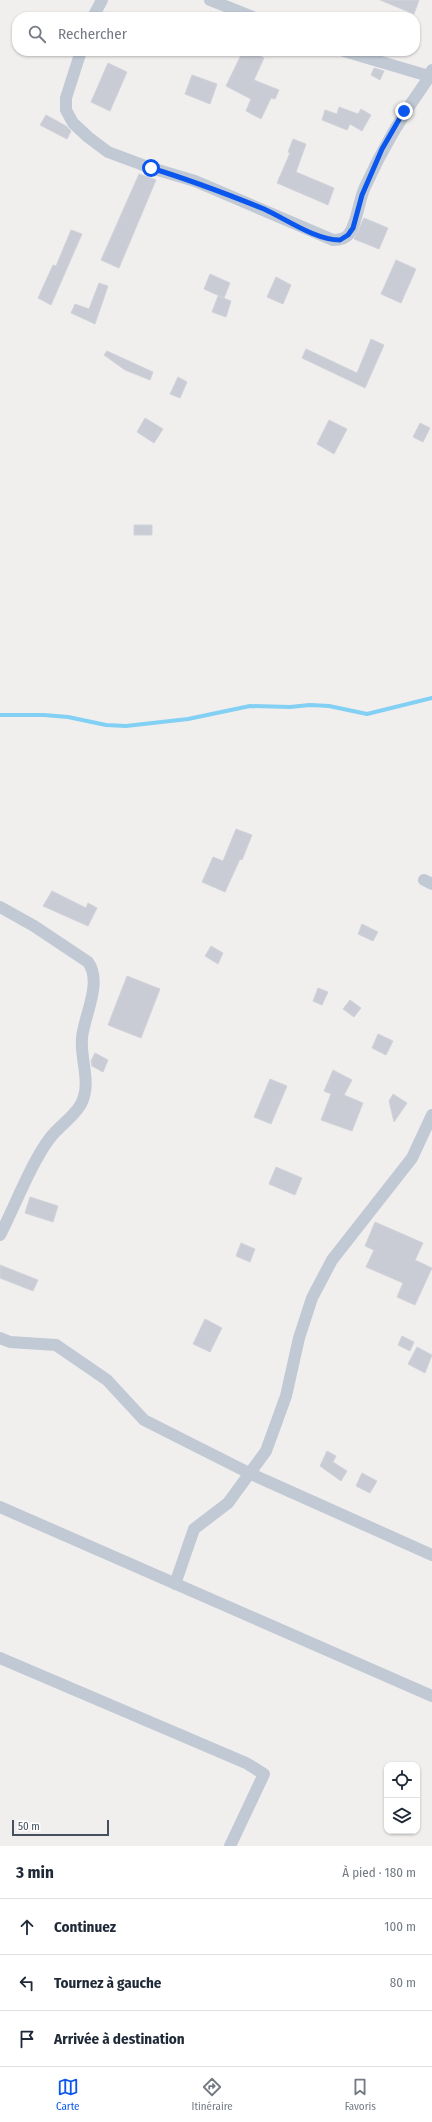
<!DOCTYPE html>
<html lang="fr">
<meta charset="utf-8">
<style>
body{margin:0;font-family:"Fira Sans Condensed",sans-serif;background:#f6f6f7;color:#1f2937}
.controls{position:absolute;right:12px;bottom:12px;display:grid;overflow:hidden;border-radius:8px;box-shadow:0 1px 3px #0004}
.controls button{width:36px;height:36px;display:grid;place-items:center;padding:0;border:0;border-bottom:1px solid #e0e1e3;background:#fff;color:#1f2937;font:20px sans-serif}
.scale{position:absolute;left:12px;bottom:10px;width:97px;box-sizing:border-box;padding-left:4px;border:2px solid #454f5d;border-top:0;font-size:11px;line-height:14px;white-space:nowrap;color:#454f5d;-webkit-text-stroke:3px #fff;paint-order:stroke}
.stop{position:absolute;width:12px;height:12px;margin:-9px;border:3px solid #0b57ee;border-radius:50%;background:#fff}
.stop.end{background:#0b57ee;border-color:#fff;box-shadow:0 1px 4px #0008}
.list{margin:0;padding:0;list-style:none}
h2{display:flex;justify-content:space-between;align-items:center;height:52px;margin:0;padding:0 16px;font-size:17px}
h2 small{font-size:13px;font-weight:400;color:#747a83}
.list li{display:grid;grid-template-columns:26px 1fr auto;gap:12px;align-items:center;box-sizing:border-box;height:56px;padding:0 16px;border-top:1px solid #e0e1e3}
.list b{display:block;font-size:15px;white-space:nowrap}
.list em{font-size:13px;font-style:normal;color:#747a83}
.icon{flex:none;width:22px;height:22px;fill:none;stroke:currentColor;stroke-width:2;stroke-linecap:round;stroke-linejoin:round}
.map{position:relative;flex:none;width:432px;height:1846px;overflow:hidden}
.search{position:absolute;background:#fff;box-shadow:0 1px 3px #0004;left:12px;right:12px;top:12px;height:44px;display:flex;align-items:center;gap:10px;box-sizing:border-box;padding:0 14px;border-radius:16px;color:#747a83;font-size:15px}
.sheet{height:220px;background:#fff}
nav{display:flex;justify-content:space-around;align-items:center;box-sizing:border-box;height:56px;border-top:1px solid #e0e1e3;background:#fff;font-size:11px;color:#747a83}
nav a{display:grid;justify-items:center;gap:2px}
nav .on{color:#0b57ee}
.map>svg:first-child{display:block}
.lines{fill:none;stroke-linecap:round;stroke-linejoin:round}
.stream{stroke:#82d0f3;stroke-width:4}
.building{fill:#c9ccd4;stroke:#d1d3da}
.minor{stroke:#c0c9d4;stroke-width:12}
.route{stroke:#0b57ee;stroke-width:5}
</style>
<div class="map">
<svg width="432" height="1846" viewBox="0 0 432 1846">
<rect width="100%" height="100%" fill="#f1eeee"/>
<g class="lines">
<path class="stream" d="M0,715H44L68,717L106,725L126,726L188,719L250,706L290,707L310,705L329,706L367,714L432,698"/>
</g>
<path class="building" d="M380,0H419L414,14Z
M243,51H250L264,58L254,80L279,90L275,99L271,98L261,119L246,111L251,99L226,86Z
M108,63L127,72L110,111L91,102Z
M374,68L384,71L380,80L371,75Z
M192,75L217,84L210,104L185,94Z
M339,107L358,114L361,109L371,115L362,131L350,124L347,130L322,120L325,110L337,114Z
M46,115L66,126L71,131L67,139L40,125Z
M293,139L306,144L296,172L334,188L328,205L277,183L290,153L288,152Z
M139,174L156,180L119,268L101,260Z
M364,218L388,228L379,249L354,239Z
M71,230L82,234L51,305L38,298L53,265L56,266Z
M396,260L416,269L401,303L381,294Z
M210,274L230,283L224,298L204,289Z
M276,277L291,285L283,304L267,297Z
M99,283L108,286L95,324L71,313L75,304L89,309Z
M218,296L231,301L226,317L212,312Z
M371,339L384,345L365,388L302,358L306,349L357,373Z
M107,351L153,372L150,380L125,370L104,355Z
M178,377L187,382L180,398L170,394Z
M145,418L163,429L154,443L137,432Z
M329,420L347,429L334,454L317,444Z
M420,423L430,428L423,442L413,437Z
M134,525H152V535H134Z
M236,829L252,835L242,860L240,859L225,892L202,882L213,857L223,861Z
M52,891L86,908L88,903L97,908L88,926L43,906Z
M362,924L378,932L373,941L358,934Z
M211,946L223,953L218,964L205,956Z
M127,976L160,989L141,1038L108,1025Z
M318,988L328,992L322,1005L313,1001Z
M350,1000L361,1008L354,1017L343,1009Z
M378,1034L393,1041L386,1055L372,1048Z
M95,1053L108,1060L103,1072L92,1066L91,1061Z
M333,1070L352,1080L344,1095L363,1103L352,1131L321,1120L331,1094L324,1091Z
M270,1079L287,1086L271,1124L254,1117Z
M393,1094L407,1103L394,1122L389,1101Z
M276,1167L302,1178L295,1195L269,1184Z
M30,1197L58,1206L53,1222L25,1213Z
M375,1222L423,1243L415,1260L432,1268L415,1305L397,1297L403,1283L366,1267L374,1250L365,1246Z
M241,1243L255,1249L250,1262L236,1256Z
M0,1265L38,1280L33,1291L0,1278Z
M205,1319L222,1328L210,1352L193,1344Z
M402,1336L414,1342L410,1351L398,1345Z
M417,1347L432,1355L425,1373L408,1364Z
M327,1451L336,1456L333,1462L347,1471L341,1481L320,1466Z
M362,1473L377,1481L370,1493L356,1486Z"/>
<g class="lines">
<path class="minor" d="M210,0L253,17
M93,17L102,0
M81,51L66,98V110L73,123L88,137L108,152L151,168L195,181L333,240C339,240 345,239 349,234C358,221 358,202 365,187C383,147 404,112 430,76L432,70
M344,51L432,77
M424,880L432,884
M0,907L34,926L88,962C103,983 84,1015 82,1038C80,1060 92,1083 81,1104C73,1118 60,1125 50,1138C31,1163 15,1206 0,1235
M0,1338L10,1342L56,1345L107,1380L144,1420L251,1474L432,1555
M0,1507L432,1696
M175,1584L194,1529L228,1503L266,1451L286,1396L299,1338L312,1298L332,1260L412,1158L432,1115
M0,1658L246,1763L264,1774L230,1846"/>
</g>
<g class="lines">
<path class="route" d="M151,168C190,180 227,194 264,209C286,219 315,240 340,240L348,235L353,228L362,195L382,149L404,111"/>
</g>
</svg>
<div class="controls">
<button><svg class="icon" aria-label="locate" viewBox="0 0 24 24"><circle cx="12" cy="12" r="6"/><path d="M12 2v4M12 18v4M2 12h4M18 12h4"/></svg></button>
<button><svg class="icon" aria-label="layers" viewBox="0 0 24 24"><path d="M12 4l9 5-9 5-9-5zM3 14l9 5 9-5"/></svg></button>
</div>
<div class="scale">50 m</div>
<div class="stop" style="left:151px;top:168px"></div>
<div class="stop end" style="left:404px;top:111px"></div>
<div class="search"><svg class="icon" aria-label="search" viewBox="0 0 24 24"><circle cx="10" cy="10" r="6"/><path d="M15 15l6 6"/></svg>Rechercher</div>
</div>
<section class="sheet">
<h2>3 min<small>À pied · 180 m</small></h2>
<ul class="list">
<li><svg class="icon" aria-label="ahead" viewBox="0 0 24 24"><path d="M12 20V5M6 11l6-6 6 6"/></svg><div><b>Continuez</b></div><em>100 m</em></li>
<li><svg class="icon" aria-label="left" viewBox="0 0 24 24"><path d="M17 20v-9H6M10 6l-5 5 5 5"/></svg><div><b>Tournez à gauche</b></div><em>80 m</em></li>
<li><svg class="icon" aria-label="arrive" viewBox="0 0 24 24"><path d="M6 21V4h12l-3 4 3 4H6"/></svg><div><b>Arrivée à destination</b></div></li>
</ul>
</section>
<nav>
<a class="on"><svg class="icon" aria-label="map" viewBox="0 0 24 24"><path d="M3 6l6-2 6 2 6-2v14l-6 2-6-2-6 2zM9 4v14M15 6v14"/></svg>Carte</a>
<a><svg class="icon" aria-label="directions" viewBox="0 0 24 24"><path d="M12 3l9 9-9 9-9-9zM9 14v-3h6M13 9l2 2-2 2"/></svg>Itinéraire</a>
<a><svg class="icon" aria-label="saved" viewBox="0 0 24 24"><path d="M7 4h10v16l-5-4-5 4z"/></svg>Favoris</a>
</nav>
